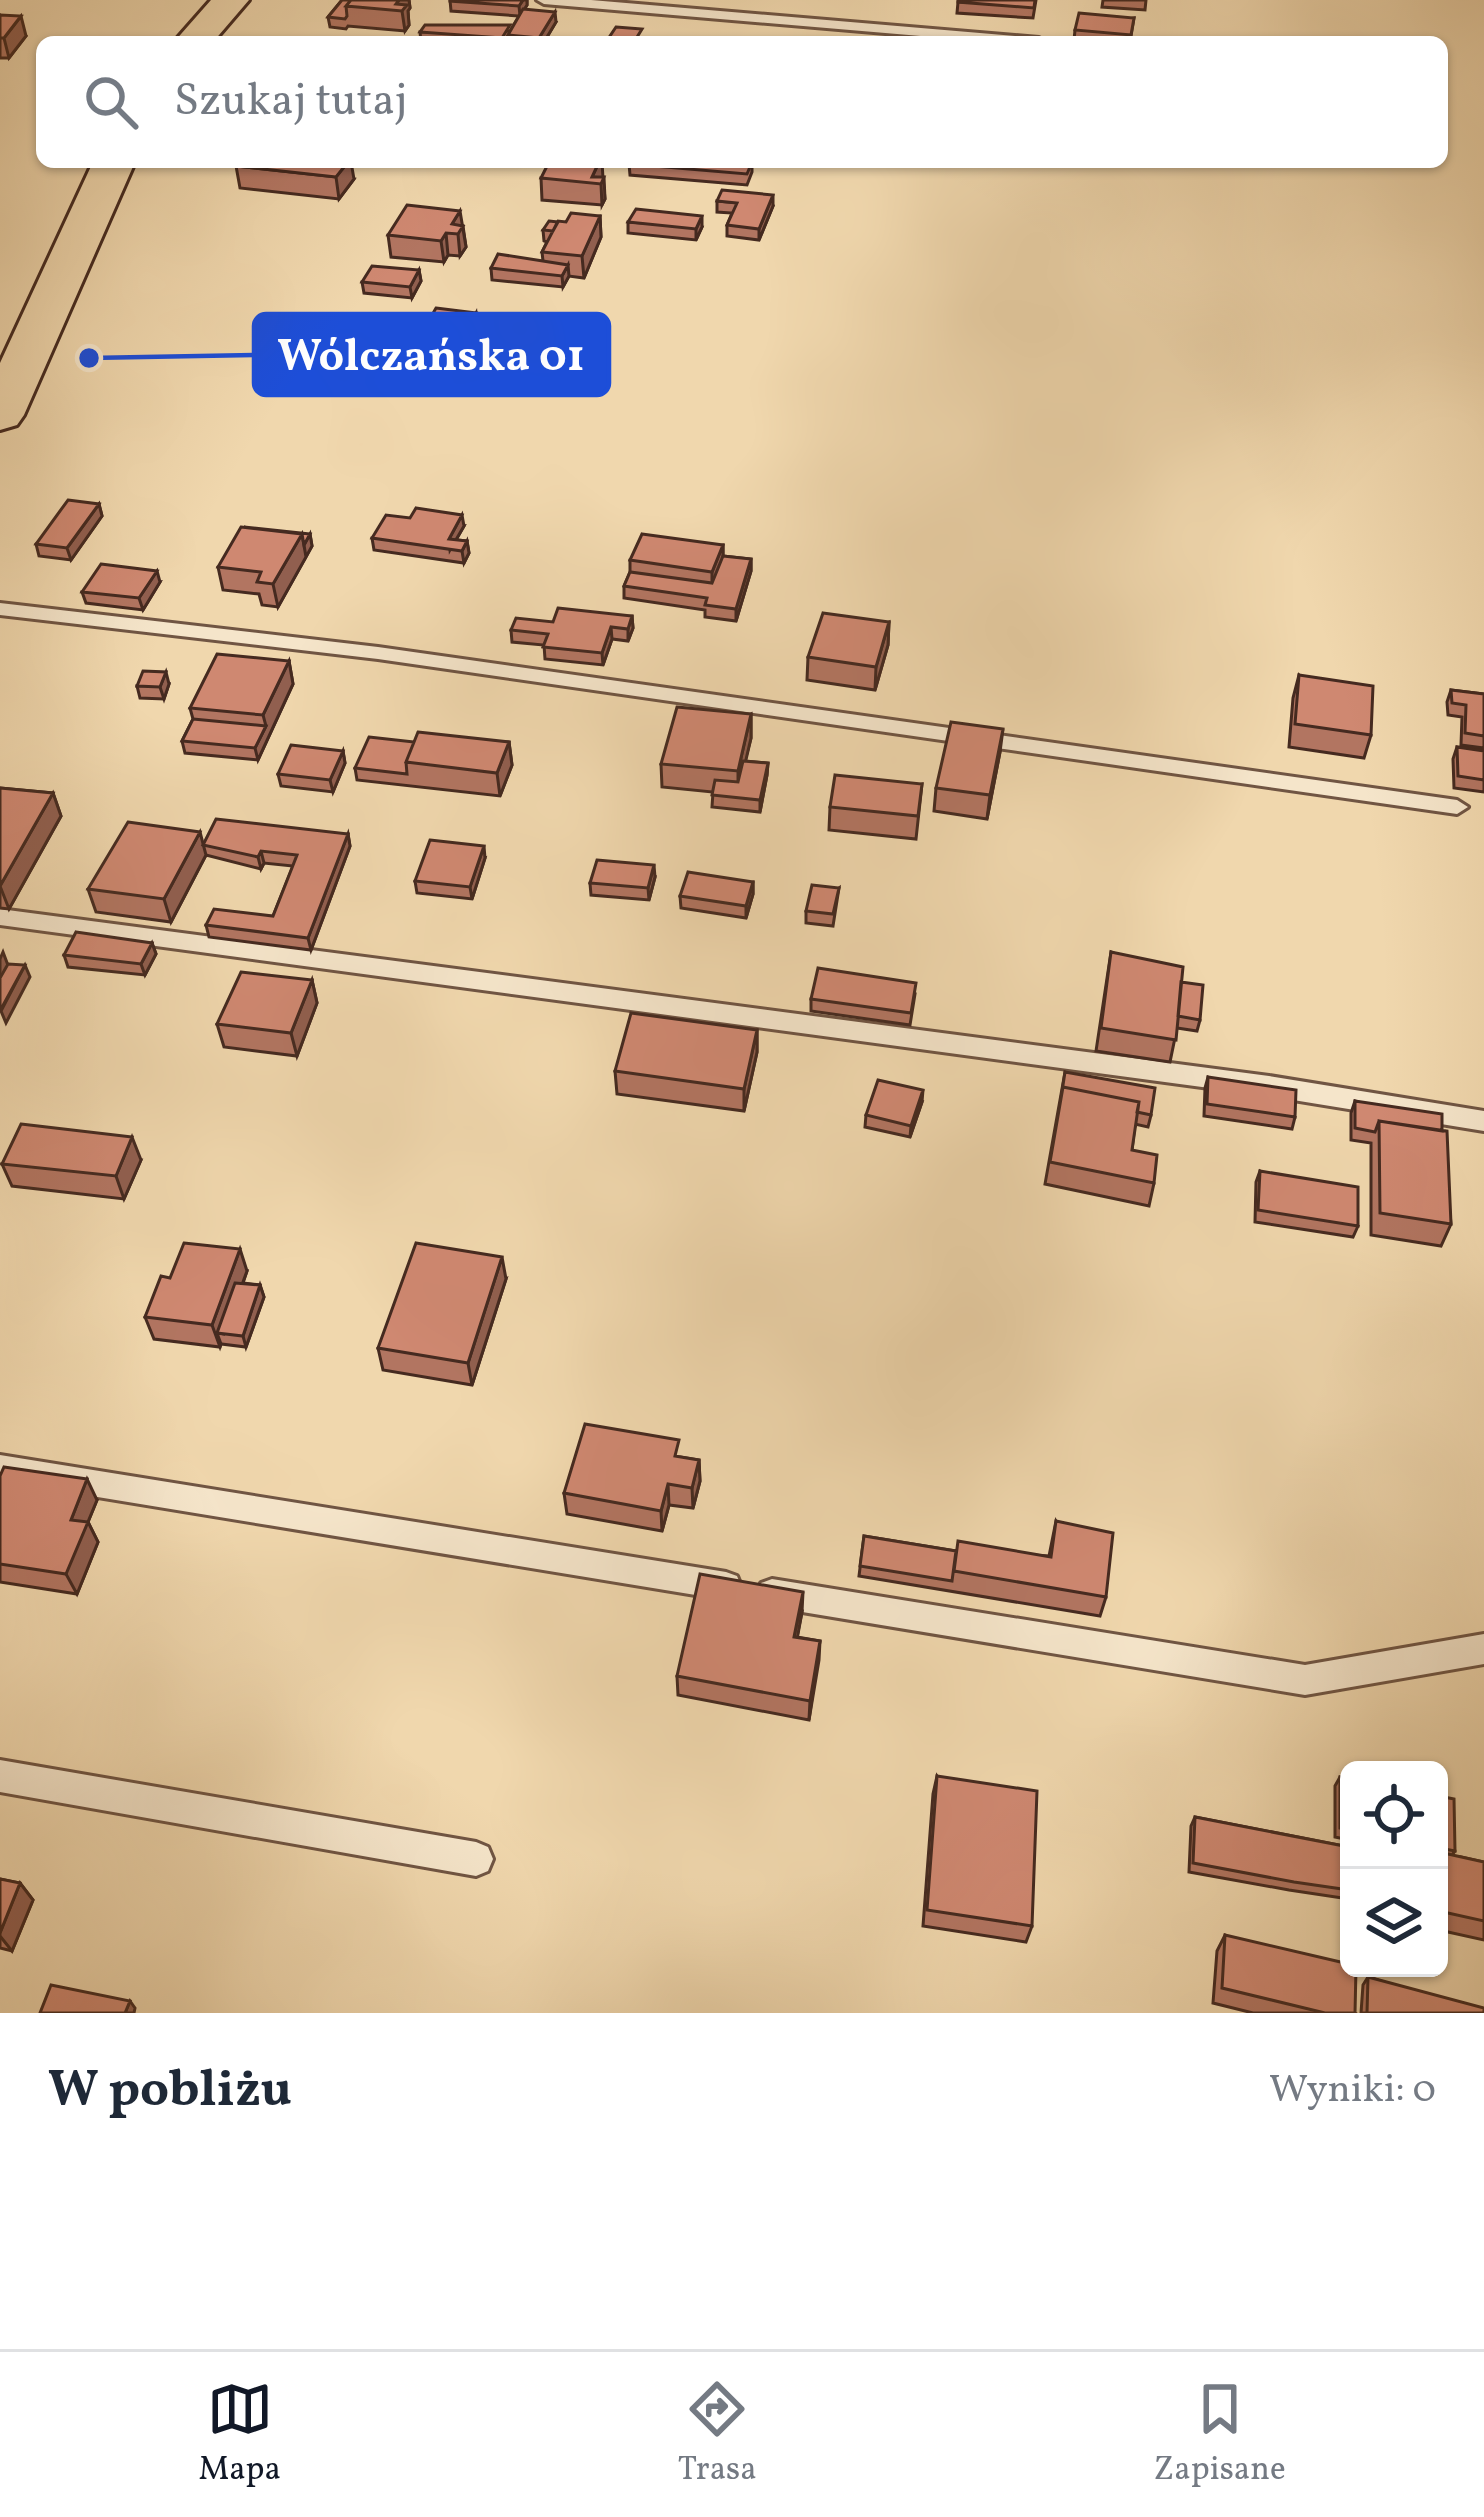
<!DOCTYPE html>
<html lang="pl">
<meta charset="utf-8">
<style>
body{margin:0;font-family:Vollkorn,serif;background:#f2f2f3;color:#1f2937}
.controls{position:absolute;right:36px;bottom:36px;display:grid;overflow:hidden;border-radius:18px;box-shadow:0 3px 9px #0004}
.controls button{width:108px;height:108px;display:grid;place-items:center;padding:0;border:0;border-bottom:3px solid #e0e1e3;background:#fff;color:#1f2937;font:60px sans-serif}
.list{margin:0;padding:0;list-style:none}
h2{display:flex;justify-content:space-between;align-items:center;height:156px;margin:0;padding:0 48px;font-size:51px}
h2 small{font-size:39px;font-weight:400;color:#747a83}
.icon{flex:none;width:66px;height:66px;fill:none;stroke:currentColor;stroke-width:2;stroke-linecap:round;stroke-linejoin:round}
.map{position:relative;flex:none;width:1484px;height:2013px;overflow:hidden}
.search{position:absolute;background:#fff;box-shadow:0 3px 9px #0004;left:36px;right:36px;top:36px;height:132px;display:flex;align-items:center;gap:30px;box-sizing:border-box;padding:0 42px;border-radius:18px;color:#747a83;font-size:45px}
.sheet{height:336px;background:#fff}
nav{display:flex;justify-content:space-around;align-items:center;box-sizing:border-box;height:168px;border-top:3px solid #e0e1e3;background:#fff;font-size:33px;color:#747a83}
nav a{display:grid;justify-items:center;gap:6px}
nav .on{color:#111827}
.map>svg:first-child{display:block}
.lines{fill:none;stroke-linecap:round;stroke-linejoin:round}
.lane-casing{stroke:#705543;stroke-width:6}
.primary-casing{stroke:#452a20;stroke-width:6}
.lane{fill:#f5e5ca;fill-rule:evenodd}
.primary{fill:#f0d7ad;fill-rule:evenodd}
.wall{fill:#b27561;stroke:#452a20;stroke-width:3}
.shaded-wall{fill:#915f4f;stroke:#452a20;stroke-width:3}
.building{fill:#cf8871;stroke:#452a20;stroke-width:3}
.leader{fill:none;stroke:#1d4ed8;stroke-width:4.5}
.callout-dot{fill:#1d4ed8;stroke:#f5e5ca;stroke-width:4.5}
.callout{fill:#1d4ed8;stroke:#1d4ed8;stroke-width:4.5}
.callout-label{font-size:45px;text-anchor:middle;font-weight:bold;fill:#fff}
</style>
<div class="map">
<svg width="1484" height="2013" viewBox="0 0 1484 2013">
<rect width="100%" height="100%" fill="#f0d7ad"/>
<filter id="stains"><feTurbulence type="fractalNoise" baseFrequency=".00167" numOctaves="4"/><feColorMatrix values="0 0 0 0 .2 0 0 0 0 .09 0 0 0 0 .02 0 0 0 .5 -.17"/></filter>
<radialGradient id="worn" r=".72"><stop offset=".6" stop-color="#630" stop-opacity="0"/><stop offset="1" stop-color="#630" stop-opacity=".3"/></radialGradient>
<g class="lines">
<g class="lane-casing">
<path id="lane" d="M537,0H591L1039,38L1046,42H991L544,4Z
M0,603L378,647L1457,800L1468,807L1457,814L378,659L0,615Z
M0,909L1269,1076L1484,1111V1131L1269,1096L0,925Z
M0,1455L726,1572L737,1576L741,1586L737,1596L726,1600L0,1481Z
M772,1579L1305,1665L1484,1634V1664L1305,1695L772,1607L761,1603L757,1593L761,1583Z
M0,1760L476,1842L488,1847L493,1859L488,1871L476,1876L0,1792Z"/>
</g>
<g class="primary-casing">
<path id="primary" d="M211,0H249L213,42H174Z
M93,162H135L24,415L17,425L0,430V363Z"/>
</g>
<use href="#lane" class="lane"/>
<use href="#primary" class="primary"/>
</g>
<path class="wall" d="M342,0H409L410,8L408,11L409,25L405,31L348,26L346,29L330,27L328,17Z
M527,0V5L524,9L556,22L544,42H508V40L507,42H421L420,32L510,31L519,16L451,11L450,0Z
M1036,0L1033,18L957,13L958,2Z
M1103,0H1146L1145,10L1102,7Z
M0,15L26,36L9,58H0Z
M1134,18L1130,42L1074,40L1075,30Z
M752,162V172L747,185L630,175L629,164Z
M236,166L354,179L339,199L240,188Z
M603,177L605,199L602,205L542,200L541,178Z
M717,201L773,206L759,240L727,236V225L732,213L717,212Z
M600,216L601,237L584,278L569,276L563,287L492,280L491,268L543,261L542,252L547,242L544,241L543,230L566,222Z
M628,222L702,227L696,240L628,233Z
M463,226L466,247L460,256L448,255L444,262L391,257L388,235Z
M419,270L421,281L412,298L364,293L362,282Z
M476,313L477,324L470,337L430,333L428,322Z
M99,504L102,516L71,560L39,556L36,544Z
M464,526L456,540L467,541L469,553L464,563L374,550L372,538Z
M310,534L312,546L278,607L262,605L259,594L223,590L218,567Z
M723,545V556L751,559V571L736,621L705,617V610L624,598V586L630,572V560Z
M160,582L143,610L86,603L82,592Z
M632,616L633,628L628,641L612,639L603,665L545,659L544,645L512,642L511,630L553,622Z
M889,622L888,645L875,690L807,680L808,657Z
M289,661L293,684L258,760L185,753L182,741L193,719L190,708Z
M1299,675L1371,735L1364,758L1289,747L1293,698Z
M169,684L164,699L140,698L137,686Z
M1451,690L1484,694V748L1461,745L1462,717L1448,715L1447,702Z
M751,714V738L745,761L768,763L767,775L760,812L712,807L713,792L662,787L661,764Z
M509,742L512,765L500,796L357,780L355,768L414,743Z
M1457,747L1484,751V792L1454,788L1453,759Z
M343,751L345,763L333,792L281,786L278,774Z
M1000,752L987,819L934,811L936,788Z
M922,784L916,839L829,830L830,807Z
M0,788L53,793L61,816L9,909L0,908Z
M348,834L350,846L311,950L209,937L206,925L273,916L293,866L264,863L261,869L206,855L171,922L96,912L88,889L203,844Z
M485,858L472,899L417,893L415,881Z
M655,877L649,900L591,895L590,883Z
M753,882V894L746,918L681,908L680,896Z
M839,888L833,926L806,923V911Z
M152,943L156,954L145,975L68,967L64,955Z
M1111,952L1181,982L1200,1020L1197,1031L1177,1028L1170,1062L1096,1051Z
M312,980L317,1003L297,1056L224,1047L217,1024Z
M915,994L910,1025L811,1011V999Z
M757,1030V1052L744,1111L617,1094L615,1071Z
M1065,1072L1151,1115L1148,1127L1135,1124L1132,1150L1154,1183L1149,1206L1045,1184Z
M1208,1077L1295,1117L1292,1129L1204,1116L1205,1088Z
M1355,1101L1442,1131L1451,1224L1441,1246L1371,1235V1143L1351,1140V1113Z
M922,1102L910,1137L865,1127L866,1115Z
M141,1160L124,1199L12,1186L2,1164Z
M1260,1171L1358,1226L1353,1237L1255,1222L1256,1182Z
M247,1271L243,1283L260,1285L264,1297L246,1347L221,1344L220,1347L154,1339L145,1317L170,1278Z
M506,1279L472,1385L383,1370L378,1348Z
M680,1457L699,1460L700,1481L693,1508L669,1505L662,1531L567,1514L564,1493Z
M0,1476L97,1500L88,1522L98,1542L77,1594L0,1582Z
M1056,1521L1106,1597L1100,1616L859,1576L864,1536L956,1551L1049,1556Z
M802,1612L797,1637L820,1641L809,1720L678,1695L677,1676Z
M937,1776L1032,1926L1026,1942L923,1926L933,1794Z
M1340,1777L1349,1779V1840L1335,1837V1786Z
M1439,1796L1455,1851L1452,1855L1484,1862V1940L1439,1930Z
M1195,1817L1349,1847V1899L1289,1890L1189,1872L1191,1826Z
M0,1879L20,1883L33,1900L12,1951L0,1948Z
M1225,1935L1355,2013H1253L1213,2003L1217,1951Z
M1368,1977L1484,2013H1361L1363,1985Z"/>
<path class="shaded-wall" d="M399,0H409L410,8L408,11L409,25L405,31L402,11L396,4Z
M523,0H527V5L520,16L519,6Z
M555,12L556,22L544,42H540L539,38Z
M21,16L26,36L9,58L4,38Z
M348,162H351L354,179L339,199L336,177Z
M599,162H602L603,178L592,177Z
M604,177L605,199L602,205L601,184Z
M773,195V206L759,240V229Z
M460,211L466,247L460,256L458,234L452,224Z
M600,216L601,237L584,278L582,256Z
M702,216V227L696,240V229Z
M446,233L448,255L444,262L441,241Z
M568,265L569,276L563,287L562,276Z
M419,270L421,281L412,298L410,287Z
M476,313L477,324L470,337L469,326Z
M99,504L102,516L71,560L67,548Z
M462,515L464,526L450,550L449,539Z
M302,534L306,557L278,607L273,584Z
M310,534L312,546L306,557L304,545Z
M467,541L469,553L464,563L462,551Z
M723,545V568L712,595V572Z
M751,559V571L736,621V609Z
M157,571L160,582L143,610L139,598Z
M632,616L633,628L628,641V629Z
M889,622L888,645L875,690L876,667Z
M611,627L612,639L603,665L602,653Z
M289,661L293,684L258,760L255,748L266,726L263,715Z
M166,672L169,684L164,699L160,687Z
M751,714V738L738,794V771Z
M1003,729L1000,752L987,819L990,795Z
M509,742L512,765L500,796L497,773Z
M343,751L345,763L333,792L330,780Z
M768,763L767,775L760,812V800Z
M53,793L61,816L9,909L0,886Z
M200,832L206,855L171,922L164,899Z
M348,834L350,846L311,950L308,938Z
M484,846L485,858L472,899L470,887Z
M261,851L264,863L261,869L258,857Z
M654,865L655,877L649,900L648,888Z
M753,882V894L746,918V906Z
M152,943L156,954L145,975L141,964Z
M3,952L12,976L0,999V959Z
M25,965L30,977L6,1023L1,1011Z
M312,980L317,1003L297,1056L291,1033Z
M757,1030V1052L744,1111V1089Z
M923,1090L922,1102L910,1137L911,1126Z
M132,1137L141,1160L124,1199L116,1176Z
M240,1249L247,1271L224,1334L217,1333L221,1344L220,1347L212,1325Z
M502,1257L506,1279L472,1385L468,1363Z
M260,1285L264,1297L246,1347L243,1336Z
M699,1460L700,1481L693,1508L692,1488Z
M87,1479L97,1500L88,1522L98,1542L77,1594L66,1574L71,1520Z
M668,1484L669,1505L662,1531L661,1511Z
M803,1592L802,1612L794,1656V1637Z
M820,1641L819,1660L809,1720L810,1701Z
M20,1883L33,1900L12,1951L0,1936V1933Z
M130,2001L135,2008L134,2013H125Z"/>
<path class="building" d="M342,0H351L346,6L347,16L345,19L328,17Z
M351,0H399L396,4L407,5L402,11L346,6Z
M523,0L519,6L450,1V0Z
M958,0H1035L1034,8L958,2Z
M523,9L555,12L539,38L508,35Z
M1079,13L1134,18L1131,35L1075,30Z
M0,15L21,16L4,38H0Z
M425,25H510L502,38L420,32Z
M616,27L642,29L634,42H606Z
M239,162H348L336,177L236,166Z
M549,162H599L592,177H604L601,184L541,178Z
M630,162H752L747,174L629,164Z
M722,190L773,195L759,229L727,225L737,203L717,201Z
M407,205L460,211L452,224L463,226L458,234L446,233L441,241L388,235Z
M636,209L702,216L696,229L628,222Z
M571,213L600,216L582,256L542,252L558,221L566,222Z
M549,221L558,222L553,231L543,230Z
M498,254L568,265L562,276L491,268Z
M372,266L419,270L410,287L362,282Z
M436,308L476,313L469,326L428,322Z
M68,500L99,504L67,548L36,544Z
M416,508L462,515L449,539L467,541L462,551L372,538L386,515L410,518Z
M241,527L302,534L273,584L257,582L261,572L218,567Z
M244,527L310,534L304,545L302,534Z
M642,534L723,545L712,572L630,560Z
M723,556L751,559L736,609L705,605L707,598L624,586L630,572L712,583Z
M101,564L157,571L139,598L82,592Z
M558,608L632,616L628,629L611,627L602,653L543,647L548,634L511,630L516,618L553,622Z
M823,613L889,622L876,667L808,657Z
M217,654L289,661L263,715L190,708Z
M143,671L166,672L160,687L137,686Z
M1299,675L1373,686L1371,735L1295,724Z
M1451,690L1484,694V736L1465,733L1466,705L1452,703Z
M677,707L751,714L738,771L661,764Z
M193,719L266,726L255,748L182,741Z
M951,722L1003,729L990,795L936,788Z
M418,732L509,742L497,773L406,762Z
M369,737L414,742L406,762L407,774L355,768Z
M291,745L343,751L330,780L278,774Z
M1457,747L1484,751V780L1458,776Z
M743,761L768,763L760,800L712,795L715,780L738,782Z
M835,775L922,784L918,816L830,807Z
M0,788L53,793L0,886Z
M216,819L348,834L308,938L206,925L214,909L273,916L297,855L261,851L258,857L203,845Z
M128,822L200,832L164,899L88,889Z
M430,840L484,846L470,887L415,881Z
M597,860L654,865L648,888L590,883Z
M688,872L753,882L746,906L680,896Z
M812,885L839,888L833,914L806,911Z
M76,932L152,943L141,964L64,955Z
M1111,952L1183,967L1176,1040L1101,1028Z
M8,964L25,965L0,1011V978Z
M818,968L916,983L911,1013L811,999Z
M241,972L312,980L291,1033L217,1024Z
M1181,982L1203,985L1200,1020L1178,1016Z
M631,1013L757,1030L744,1089L615,1071Z
M1065,1072L1155,1088L1151,1115L1137,1112L1139,1102L1063,1087L1061,1098Z
M1208,1077L1296,1090L1295,1117L1207,1104Z
M878,1080L923,1090L911,1126L866,1115Z
M1063,1087L1139,1102L1132,1150L1157,1155L1154,1183L1050,1162Z
M1355,1101L1442,1114V1131L1379,1121L1375,1132L1355,1128Z
M1379,1121L1447,1131L1451,1224L1380,1213Z
M21,1124L132,1137L116,1176L2,1164Z
M1260,1171L1358,1187V1226L1258,1210Z
M184,1243L240,1249L212,1325L145,1317L161,1276L170,1278Z
M416,1243L502,1257L468,1363L378,1348Z
M235,1283L260,1285L243,1336L217,1333Z
M585,1424L679,1440L675,1456L699,1460L692,1488L668,1484L661,1511L564,1493Z
M4,1467L87,1479L71,1520L88,1522L66,1574L0,1564V1476Z
M1056,1521L1113,1533L1106,1597L954,1571L958,1541L1051,1557Z
M864,1536L956,1551L952,1581L860,1566Z
M700,1574L803,1592L794,1637L820,1641L810,1701L677,1676Z
M937,1776L1037,1791L1032,1926L927,1910Z
M1340,1777L1349,1779V1830L1340,1828Z
M1439,1796L1454,1799L1455,1851L1439,1848Z
M1195,1817L1349,1847V1890L1294,1882L1193,1863Z
M1439,1852L1484,1862V1921L1439,1911Z
M0,1879L20,1883L0,1933Z
M1225,1935L1349,1964V1968H1356L1355,2013H1325L1222,1988Z
M1368,1977L1484,2008V2013H1367Z
M51,1985L130,2001L125,2013H40Z"/>
<path class="leader" d="M89 358L254 355"/>
<circle class="callout-dot" cx="89" cy="358" r="12"/>
<rect class="callout" x="254" y="314" width="355" height="81" rx="12"/>
<g class="callout-label">
<text x="431" y="370">Wólczańska 01</text>
</g>
<rect width="100%" height="100%" filter="url(#stains)"/>
<rect width="100%" height="100%" fill="url(#worn)"/>
</svg>
<div class="controls">
<button><svg class="icon" aria-label="locate" viewBox="0 0 24 24"><circle cx="12" cy="12" r="6"/><path d="M12 2v4M12 18v4M2 12h4M18 12h4"/></svg></button>
<button><svg class="icon" aria-label="layers" viewBox="0 0 24 24"><path d="M12 4l9 5-9 5-9-5zM3 14l9 5 9-5"/></svg></button>
</div>
<div class="search"><svg class="icon" aria-label="search" viewBox="0 0 24 24"><circle cx="10" cy="10" r="6"/><path d="M15 15l6 6"/></svg>Szukaj tutaj</div>
</div>
<section class="sheet">
<h2>W pobliżu<small>Wyniki: 0</small></h2>
<ul class="list">
</ul>
</section>
<nav>
<a class="on"><svg class="icon" aria-label="map" viewBox="0 0 24 24"><path d="M3 6l6-2 6 2 6-2v14l-6 2-6-2-6 2zM9 4v14M15 6v14"/></svg>Mapa</a>
<a><svg class="icon" aria-label="directions" viewBox="0 0 24 24"><path d="M12 3l9 9-9 9-9-9zM9 14v-3h6M13 9l2 2-2 2"/></svg>Trasa</a>
<a><svg class="icon" aria-label="saved" viewBox="0 0 24 24"><path d="M7 4h10v16l-5-4-5 4z"/></svg>Zapisane</a>
</nav>
